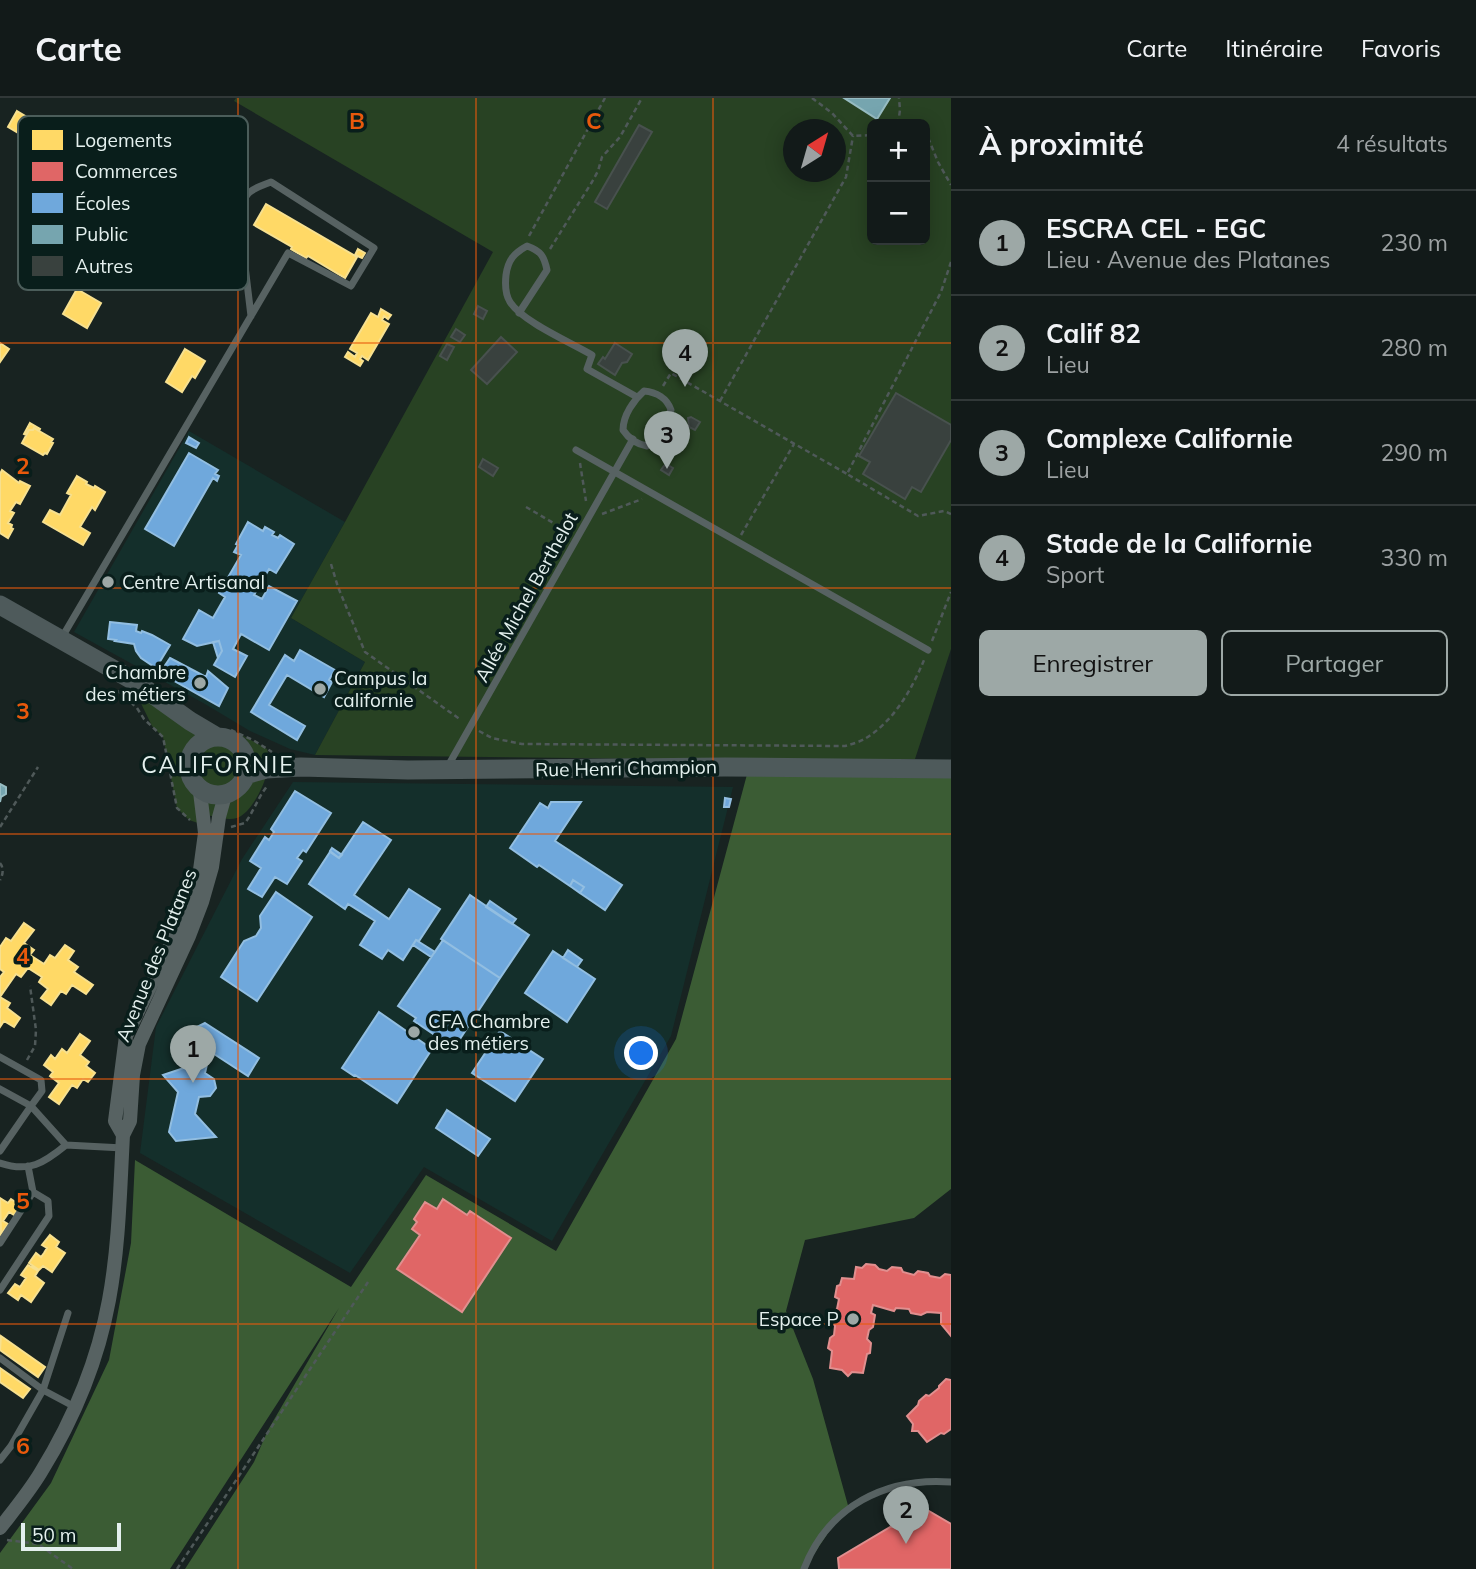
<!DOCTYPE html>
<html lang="fr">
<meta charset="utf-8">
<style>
body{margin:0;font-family:Mulish,sans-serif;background:#1b2322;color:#f1f3f6}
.controls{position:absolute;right:21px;top:21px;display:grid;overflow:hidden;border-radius:10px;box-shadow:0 4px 18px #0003}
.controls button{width:63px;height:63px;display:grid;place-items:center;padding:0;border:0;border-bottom:2px solid #313838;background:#121a19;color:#f1f3f6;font:35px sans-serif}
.compass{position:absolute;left:783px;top:21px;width:63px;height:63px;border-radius:50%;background:#121a19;box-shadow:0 4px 18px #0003;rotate:37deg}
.scale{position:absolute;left:21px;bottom:18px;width:100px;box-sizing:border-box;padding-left:7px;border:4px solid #e4f0ee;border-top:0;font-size:19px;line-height:24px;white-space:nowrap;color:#e4f0ee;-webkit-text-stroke:5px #091e1b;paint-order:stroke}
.you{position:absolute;left:642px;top:956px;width:24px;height:24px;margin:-18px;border:5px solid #fff;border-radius:50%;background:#1a73e8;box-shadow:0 0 0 10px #1a73e833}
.badge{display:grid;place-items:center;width:46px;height:46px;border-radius:50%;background:#9da8a6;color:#111;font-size:23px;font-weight:700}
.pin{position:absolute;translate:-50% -58px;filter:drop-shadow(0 2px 4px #0008)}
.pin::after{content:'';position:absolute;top:37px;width:24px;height:21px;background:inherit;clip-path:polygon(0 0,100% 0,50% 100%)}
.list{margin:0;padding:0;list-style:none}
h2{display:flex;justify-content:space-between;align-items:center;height:91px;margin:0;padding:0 28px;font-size:30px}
h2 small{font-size:23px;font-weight:400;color:#9ca1a2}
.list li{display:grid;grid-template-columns:46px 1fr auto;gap:21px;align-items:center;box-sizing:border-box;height:105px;padding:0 28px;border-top:2px solid #313838}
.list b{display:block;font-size:26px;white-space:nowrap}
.list p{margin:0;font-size:23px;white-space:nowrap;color:#9ca1a2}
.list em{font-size:23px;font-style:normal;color:#9ca1a2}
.actions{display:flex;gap:14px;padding:21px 28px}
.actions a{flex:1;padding:16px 0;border:2px solid #9da8a6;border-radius:10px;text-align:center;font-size:24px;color:#9da8a6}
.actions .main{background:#9da8a6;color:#111}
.map{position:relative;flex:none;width:951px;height:1471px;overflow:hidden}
header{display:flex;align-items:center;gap:42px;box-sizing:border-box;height:98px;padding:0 35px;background:#121a19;border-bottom:2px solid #313838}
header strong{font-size:33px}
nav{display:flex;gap:38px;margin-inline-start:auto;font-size:24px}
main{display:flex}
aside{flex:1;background:#121a19}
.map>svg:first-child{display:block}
.built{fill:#142f2b}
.green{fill:#284223;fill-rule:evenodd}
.forest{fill:#3b5c34}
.homes{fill:#ffd966;stroke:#f7e08f;stroke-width:2}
.shops{fill:#e06666;stroke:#e18f8f;stroke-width:2}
.schools{fill:#6fa8dc;stroke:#92bee1;stroke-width:2}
.public{fill:#76a5af;stroke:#97bcc2;stroke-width:2}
.building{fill:#39413e;stroke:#48514e;stroke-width:2}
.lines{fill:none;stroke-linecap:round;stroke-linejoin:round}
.path{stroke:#4f5959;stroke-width:2.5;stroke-dasharray:5 3.5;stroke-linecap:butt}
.lane{stroke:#576262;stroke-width:7}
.street{stroke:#576262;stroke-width:14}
.secondary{stroke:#4e5a5b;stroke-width:19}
.grid{fill:none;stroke:#e8590c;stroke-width:2;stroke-opacity:0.55}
.poi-dot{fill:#9da8a6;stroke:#091e1b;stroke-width:2.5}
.labels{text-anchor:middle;stroke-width:7;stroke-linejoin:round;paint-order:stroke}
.poi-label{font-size:19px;fill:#e4f0ee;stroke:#091e1b;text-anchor:start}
.street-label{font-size:19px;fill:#e4f0ee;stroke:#091e1b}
.quarter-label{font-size:23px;letter-spacing:2px;fill:#e4f0ee;stroke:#091e1b}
.key{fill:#091e1b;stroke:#4b5d5a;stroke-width:2}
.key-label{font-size:19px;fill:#e4f0ee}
.grid-label{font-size:23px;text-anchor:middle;font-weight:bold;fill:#e8590c;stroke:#091e1b;stroke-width:7;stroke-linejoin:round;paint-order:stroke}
</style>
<header>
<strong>Carte</strong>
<nav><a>Carte</a><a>Itinéraire</a><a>Favoris</a></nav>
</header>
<main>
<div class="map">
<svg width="951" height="1471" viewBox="0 0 951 1471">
<rect width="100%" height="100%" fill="#182321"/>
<path class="built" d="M189,333L345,424L291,520L365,564L315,657L290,651L250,633L205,606L74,534Z
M293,684L733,689L671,938L552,1143L424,1069L350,1175L140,1055L156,929L242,761Z"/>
<path class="green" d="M236,0H951V551L915,661L752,662L315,657L365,564L291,520L345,424L493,154L234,3ZM872,26H925V142H872ZM794,32H836V74H794Z
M135,593L206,641C171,664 197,709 231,693C236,690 240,687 242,682C248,670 246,662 241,651L252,654L246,641L240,636L267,651L268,655L261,658L266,660C266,666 267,673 266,678C263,690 250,716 237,720C227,723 213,718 203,716L198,725L189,722L177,710L163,639L152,628Z
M197 668a21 21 0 1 1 42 0a21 21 0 1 1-42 0Z"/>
<path class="forest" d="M749,669L951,671V1091L914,1120L805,1142L786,1213L813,1281L849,1411L838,1420L804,1471H185L254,1364L268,1332L339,1210L170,1471H0V1455L51,1385L109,1262L131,1145L135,1062L351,1189L426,1077L556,1153L676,941Z"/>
<path class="homes" d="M17,13L59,38L56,43L184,117L176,132L48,58L50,54L8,29Z
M266,106L357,159L345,180L308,158L306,160L291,151L292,149L254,127Z
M358,151L365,155L362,160L355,157Z
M77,191L101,205L87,230L63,216Z
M381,211L391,217L388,221L384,218L382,222L389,226L368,262L362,258L360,261L363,263L360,268L345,259L348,254L355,259L357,255L350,251L371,215L378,219Z
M0,245L9,251L0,264Z
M185,251L205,263L195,280L192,278L182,294L166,284Z
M30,325L40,331L39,333L34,330L33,332H29L26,337L24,336Z
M34,330L53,341L51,344L53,345L47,356L45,355L43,357L22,345L29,332H33Z
M2,372L19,385L20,383L30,388L20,406L16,404L10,413L14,415L8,425L12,427L11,430L13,431L8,440L0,435V376Z
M77,378L87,384L86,386L94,390L95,388L105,394L95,412L92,409L80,429L90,435L83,447L43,424L50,412L60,417L71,397L67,395Z
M24,825L34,832L24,845L34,852L30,857L44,866L50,857L55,860L65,847L74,853L68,862L78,869L74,874L93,887L86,896L72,887L66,896L61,893L51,907L41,900L48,891L39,884L42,879L28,870L21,879L16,876L0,899L10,905L7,910L20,920L14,929L4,923L0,929V879L4,874L0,871V849L6,840L11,843Z
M80,936L90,943L80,957L89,964L86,968L95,975L88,984L83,981L77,990L72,987L59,1006L49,999L59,985L50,978L53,974L44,967L51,957L55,961L62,951L67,955Z
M0,1100L8,1105L11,1101L21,1108L14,1117L9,1114L3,1123L8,1126L1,1136Z
M50,1137L59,1144L56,1149L65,1155L52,1174L43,1168L39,1172L29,1165L36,1155L41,1159L44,1155L47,1150L42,1147Z
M28,1167L38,1173L35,1178L44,1185L31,1204L21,1197L18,1202L8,1195L15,1186L20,1189L26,1180L21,1177Z
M1,1238L45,1269L38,1279L0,1252Z
M0,1270L30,1291L23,1300L0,1284Z"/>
<path class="shops" d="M443,1101L467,1117L470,1113L511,1140L462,1214L397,1171L420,1137L412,1131L417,1124L414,1121L425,1104L437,1111Z
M866,1166L875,1167L879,1171L887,1173L892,1169L901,1170L903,1174L914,1177L918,1173L928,1175L930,1178L940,1180L945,1176L951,1177V1238L941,1226V1215L927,1214L921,1217L911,1215L909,1211L896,1210L894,1213L873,1207L871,1215L875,1217L873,1229L869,1232L867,1241L871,1245L870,1255L867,1256L863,1275L852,1274L848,1278L842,1272L830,1270L832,1253L828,1250L830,1240L834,1237L835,1228L832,1224L833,1214L837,1211L839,1201L835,1199L837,1188L840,1187L842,1180L854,1181L856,1169L862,1170Z
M946,1281L951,1282V1331L944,1336L941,1335L927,1344L918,1333H912L913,1326L907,1318L918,1307L919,1303L926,1297L929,1298L939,1290V1288Z
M917,1406L951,1426V1471H839L838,1460L892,1428L901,1433V1423H896V1415L906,1408L909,1411Z"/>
<path class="schools" d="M189,339L199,345L196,350L186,345Z
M189,355L218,372L215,376L219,378L217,383L213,380L174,448L145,431Z
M248,424L263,433L265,429L274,434L272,437L278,440L280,437L294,446L276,475L269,471L254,497L262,501L269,488L297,503L269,552L241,536L233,551L247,558L235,579L214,567L222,553L219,543L197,548L183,541L199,512L213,520L225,499L219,495L241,457L234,454L238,447L236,446Z
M107,479L113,482L109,490L103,487Z
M110,524L137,527L136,533L141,535L142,533L152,537L170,547L156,570L141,560L136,553L134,546L115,543L116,542L108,541Z
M219,543L222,553L218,560L213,544Z
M300,552L335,572L329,582L332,584L324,599L287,577L269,607L305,628L297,642L251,614L285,557L294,563Z
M170,560L206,579L208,573L228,590L219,608L160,575Z
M295,693L331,715L306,754L303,752L297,760L302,763L287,786L275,779L262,799L248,791L261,770L250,763L265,739L269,742L274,734L271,731Z
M725,700L731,701L729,709H724Z
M551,704H581L555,743L622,787L605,812L580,795L584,789L573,782L570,788L539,767L537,769L510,750L540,705L548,710Z
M363,724L391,742L354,797L389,821L409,791L440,811L419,843L416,842L403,862L388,852L382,861L360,847L375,823L348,806L345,811L309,786L330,754L339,760Z
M332,750L342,757L339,760L330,753Z
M573,782L584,789L580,795L570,788Z
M276,794L312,819L257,903L221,879L244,843L256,838L261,830L260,818Z
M470,797L529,837L500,880L441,841Z
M490,803L516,821L512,826L486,809Z
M416,842L435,854L431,859L413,847Z
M443,842L500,880L454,950L414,923L416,920L398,908Z
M568,852L582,862L577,869L563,860Z
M553,853L595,881L567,924L525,895Z
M379,914L432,951L397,1005L355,977L354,978L342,970Z
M205,925L259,960L248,978L214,956L209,958L205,975L214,981L216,990L210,998L199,999L195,1016L216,1039L176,1043L169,1034L178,994L163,977L184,970L193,931Z
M500,933L543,961L515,1003L472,975Z
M447,1012L490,1041L478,1058L436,1030Z"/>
<path class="public" d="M844,0H890L877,21Z
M0,686L6,689V696L1,699L0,704Z"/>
<path class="building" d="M639,27L652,34L607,111L595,104Z
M478,208L487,213L483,221L474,216Z
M456,231L465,237L460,244L451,239Z
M501,239L517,254L487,286L471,272Z
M615,245L632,256L627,264L622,265L615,277L598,266L603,259L605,261Z
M447,246L454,249L447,262L440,258Z
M896,295L951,327V342L921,394L912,389L905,401L863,376L870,364L859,358Z
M691,319L700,324L695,332L689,329L688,320Z
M483,361L498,370L493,378L479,369Z
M668,367L673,370L669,377L661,372L664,368Z"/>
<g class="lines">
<path class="path" d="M812,0L832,15L853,38L872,37
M898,26L900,12L899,0
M925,32L938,64L951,87
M529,138L605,0
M550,151L592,84L598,73L602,59L620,39L642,0
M951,164L941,194L847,376L918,418L944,413L951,416
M663,288L671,275L847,376
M720,303L846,79L853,38
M580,365L586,403
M526,409L569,434
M602,416L642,401
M741,437L794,346
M331,466L338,489L365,554L461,622
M932,543L951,494
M118,593L137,610L144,621L163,639L177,710L190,722
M231,632L253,642L272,654
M479,633L492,640L522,646L845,648C852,646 860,644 866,640C894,623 912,591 924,562
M0,729L38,669
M231,729L245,725C254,713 258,699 268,687
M0,765C4,770 3,777 0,782
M27,962L35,948L36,932L30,888
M7,1442L38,1446L73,1471
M177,1471L368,1184"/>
<path class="lane" d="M519,215L547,172C544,158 541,153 527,148C514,155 508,162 506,177C505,186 505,196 510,204C523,224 570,244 592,257L587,271L637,299
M644,293C656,294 667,300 671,312L662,331L647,348C636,346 629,341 623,332C623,317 634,302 644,293Z
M576,352L928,552
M61,541L288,155L351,188L374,150L271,84C249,92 244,94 239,118L251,218
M448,668L633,341
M0,959L41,982L42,993L31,1008L0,991
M0,1053L31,1008L66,1047
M0,1065C29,1075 44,1065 66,1047L123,1050
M0,1145L33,1094L28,1068
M0,1192L49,1118L48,1103L33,1094
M0,1260L43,1292L75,1309
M0,1362L11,1348L43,1292L68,1215
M804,1471C828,1408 886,1379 951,1384"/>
<path class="street" d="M123,1037L115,1023L126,938L181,825L191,800L200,772L205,735L200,694L197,688
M0,1430C14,1412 29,1394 41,1374C73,1322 98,1262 109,1202C119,1148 120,1092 123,1037L130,1023L133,977L139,946L189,838L202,804L212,769L219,719L224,701L230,694"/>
<path class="secondary" d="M0,507L134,583L190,623L217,639
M189 668a29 29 0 1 1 58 0a29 29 0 1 1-58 0Z
M245,677L266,671L301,669L408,672L725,669L951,671"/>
</g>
<path class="grid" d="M238,0V1471M476,0V1471M713,0V1471M0,245H951M0,490H951M0,736H951M0,981H951M0,1226H951"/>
<g class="poi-dot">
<circle cx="108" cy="484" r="7"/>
<circle cx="200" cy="585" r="7"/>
<circle cx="320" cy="591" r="7"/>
<circle cx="414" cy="934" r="7"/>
<circle cx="853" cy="1221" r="7"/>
</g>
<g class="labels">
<g class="poi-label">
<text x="122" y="491">Centre Artisanal</text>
<text x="186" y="581" text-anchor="end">Chambre<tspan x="186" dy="22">des métiers</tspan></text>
<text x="334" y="587">Campus la<tspan x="334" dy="22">californie</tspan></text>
<text x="428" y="930">CFA Chambre<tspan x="428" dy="22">des métiers</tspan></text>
<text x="839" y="1228" text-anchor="end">Espace P</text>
</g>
<g class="street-label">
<text transform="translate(526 499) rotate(-61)" y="7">Allée Michel Berthelot</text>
<text transform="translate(626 670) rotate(-1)" y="7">Rue Henri Champion</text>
<text transform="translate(156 857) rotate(-68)" y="7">Avenue des Platanes</text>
</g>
<g class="quarter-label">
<text x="218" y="675">CALIFORNIE</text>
</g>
</g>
<rect x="18" y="18" width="230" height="174" rx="10" class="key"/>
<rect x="32" y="32" width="31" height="20" fill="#ffd966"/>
<rect x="32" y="64" width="31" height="19" fill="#e06666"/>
<rect x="32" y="95" width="31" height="20" fill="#6fa8dc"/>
<rect x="32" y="127" width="31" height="19" fill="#76a5af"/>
<rect x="32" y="158" width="31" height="20" fill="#39413e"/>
<g class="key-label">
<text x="75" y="49">Logements</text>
<text x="75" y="80">Commerces</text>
<text x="75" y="112">Écoles</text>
<text x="75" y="143">Public</text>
<text x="75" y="175">Autres</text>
</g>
<g class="grid-label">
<text x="357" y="31">B</text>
<text x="594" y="31">C</text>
<text x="23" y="376">2</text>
<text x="23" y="621">3</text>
<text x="23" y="866">4</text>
<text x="23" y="1111">5</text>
<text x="23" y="1356">6</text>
</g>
</svg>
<div class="controls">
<button>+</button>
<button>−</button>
</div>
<svg class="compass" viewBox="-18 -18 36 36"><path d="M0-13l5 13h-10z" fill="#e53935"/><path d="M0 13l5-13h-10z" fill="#9ca1a2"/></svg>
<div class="scale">50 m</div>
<div class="you"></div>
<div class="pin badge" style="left:193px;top:985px">1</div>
<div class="pin badge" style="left:906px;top:1446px">2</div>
<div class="pin badge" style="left:667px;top:371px">3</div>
<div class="pin badge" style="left:685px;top:289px">4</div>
</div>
<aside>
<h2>À proximité<small>4 résultats</small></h2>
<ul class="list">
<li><span class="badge">1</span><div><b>ESCRA CEL - EGC</b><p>Lieu · Avenue des Platanes</p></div><em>230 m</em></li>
<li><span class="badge">2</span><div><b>Calif 82</b><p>Lieu</p></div><em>280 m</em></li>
<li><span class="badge">3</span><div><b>Complexe Californie</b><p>Lieu</p></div><em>290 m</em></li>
<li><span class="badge">4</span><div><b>Stade de la Californie</b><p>Sport</p></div><em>330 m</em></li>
</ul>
<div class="actions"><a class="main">Enregistrer</a><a>Partager</a></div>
</aside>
</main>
